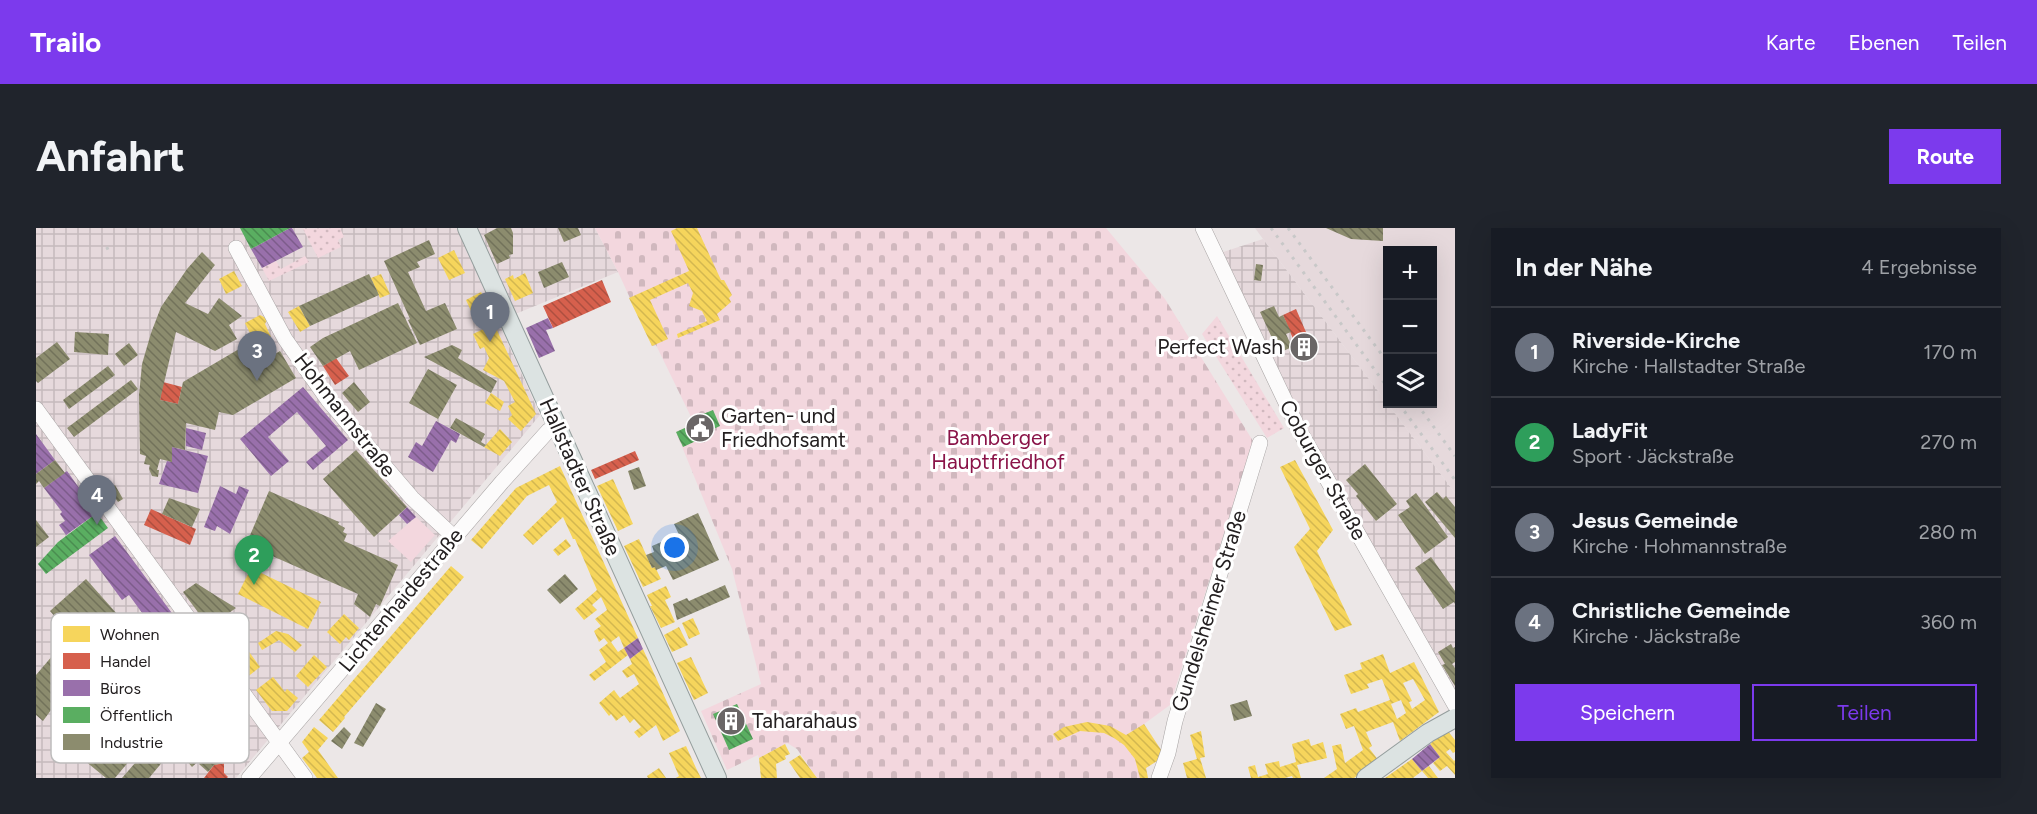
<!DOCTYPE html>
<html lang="de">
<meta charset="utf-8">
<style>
body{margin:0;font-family:Figtree,sans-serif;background:#20242c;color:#f1f3f6}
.controls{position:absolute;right:18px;top:18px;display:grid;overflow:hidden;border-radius:0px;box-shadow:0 6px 24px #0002}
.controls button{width:54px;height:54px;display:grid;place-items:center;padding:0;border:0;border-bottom:2px solid #363941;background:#171b24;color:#f1f3f6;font:30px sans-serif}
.you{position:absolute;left:639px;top:320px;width:21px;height:21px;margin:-15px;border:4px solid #fff;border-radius:50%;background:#1a73e8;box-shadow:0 0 0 9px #1a73e833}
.badge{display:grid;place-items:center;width:39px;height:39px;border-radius:50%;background:#7c3aed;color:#fff;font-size:20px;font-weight:700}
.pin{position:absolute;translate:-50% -50px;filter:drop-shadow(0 2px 3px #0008)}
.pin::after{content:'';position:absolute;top:32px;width:21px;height:18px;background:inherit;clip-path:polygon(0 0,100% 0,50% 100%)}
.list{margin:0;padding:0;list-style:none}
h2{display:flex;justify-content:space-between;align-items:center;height:78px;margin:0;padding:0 24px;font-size:26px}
h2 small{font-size:20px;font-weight:400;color:#9ea1a6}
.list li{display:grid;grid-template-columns:39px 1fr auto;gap:18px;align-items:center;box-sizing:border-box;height:90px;padding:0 24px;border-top:2px solid #363941}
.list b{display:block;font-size:22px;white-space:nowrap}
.list p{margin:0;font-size:20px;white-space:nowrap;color:#9ea1a6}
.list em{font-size:20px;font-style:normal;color:#9ea1a6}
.actions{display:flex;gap:12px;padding:18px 24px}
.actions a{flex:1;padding:14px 0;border:2px solid #7c3aed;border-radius:0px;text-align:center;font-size:21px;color:#7c3aed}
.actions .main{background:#7c3aed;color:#fff}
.icon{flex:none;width:33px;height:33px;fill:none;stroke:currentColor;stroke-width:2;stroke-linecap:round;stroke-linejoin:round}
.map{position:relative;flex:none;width:1419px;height:550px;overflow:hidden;border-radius:0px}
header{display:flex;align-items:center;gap:36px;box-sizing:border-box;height:84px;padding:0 30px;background:#7c3aed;color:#fff}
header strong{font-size:28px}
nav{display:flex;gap:33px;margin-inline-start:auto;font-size:21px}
.intro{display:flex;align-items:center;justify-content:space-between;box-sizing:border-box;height:144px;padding:0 36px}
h1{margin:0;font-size:42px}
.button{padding:15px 27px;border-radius:0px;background:#7c3aed;color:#fff;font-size:21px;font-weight:700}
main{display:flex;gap:36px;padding:0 36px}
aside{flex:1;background:#171b24;border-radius:0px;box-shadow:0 6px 24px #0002}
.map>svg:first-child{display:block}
.built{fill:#e6d9dc;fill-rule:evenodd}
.industrial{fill:url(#industrial-grid)}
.grass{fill:url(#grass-dots)}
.cemetery{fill:url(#cemetery-stones)}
.garden{fill:#f3d7de}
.homes{fill:url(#homes-back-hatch);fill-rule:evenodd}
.shops{fill:url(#shops-back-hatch)}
.offices{fill:url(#offices-back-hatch)}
.public{fill:url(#public-back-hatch)}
.industry{fill:url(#industry-back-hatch)}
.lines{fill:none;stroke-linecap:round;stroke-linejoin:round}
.minor-casing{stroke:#a8a4a4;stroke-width:16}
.major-casing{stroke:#949e9d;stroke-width:20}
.minor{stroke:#fcfbfb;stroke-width:15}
.major{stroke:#dce3e2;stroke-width:18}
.rail{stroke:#c8c8c8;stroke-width:3;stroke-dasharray:3 6;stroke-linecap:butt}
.labels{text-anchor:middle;stroke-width:6;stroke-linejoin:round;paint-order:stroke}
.poi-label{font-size:21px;fill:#242021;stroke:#fff;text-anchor:start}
.street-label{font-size:21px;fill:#242021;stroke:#fff}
.park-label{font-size:21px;fill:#8a1348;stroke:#fff}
.key{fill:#fff;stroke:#bdbcbc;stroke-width:1.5}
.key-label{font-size:16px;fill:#242021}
</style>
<header>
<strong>Trailo</strong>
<nav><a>Karte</a><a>Ebenen</a><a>Teilen</a></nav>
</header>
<div class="intro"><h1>Anfahrt</h1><a class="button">Route</a></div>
<main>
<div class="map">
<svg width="1419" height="550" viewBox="0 0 1419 550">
<defs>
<pattern id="industrial-grid" width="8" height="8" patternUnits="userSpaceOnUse" patternTransform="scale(1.5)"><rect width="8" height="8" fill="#e6d9dc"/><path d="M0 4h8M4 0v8" fill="none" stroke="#c5babc"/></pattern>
<pattern id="grass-dots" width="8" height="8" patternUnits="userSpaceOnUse" patternTransform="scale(1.5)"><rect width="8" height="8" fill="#f3d7de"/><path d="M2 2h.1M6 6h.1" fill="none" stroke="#d0b8be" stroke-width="1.8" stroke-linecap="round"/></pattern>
<pattern id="cemetery-stones" width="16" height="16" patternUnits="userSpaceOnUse" patternTransform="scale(1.5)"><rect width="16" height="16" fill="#f3d7de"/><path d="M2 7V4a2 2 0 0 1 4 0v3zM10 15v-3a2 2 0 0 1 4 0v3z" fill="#d0b8be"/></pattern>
<pattern id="homes-back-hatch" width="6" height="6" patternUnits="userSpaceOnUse" patternTransform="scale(1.5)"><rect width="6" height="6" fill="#f6d55c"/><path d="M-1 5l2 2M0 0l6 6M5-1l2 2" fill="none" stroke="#d3b750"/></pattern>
<pattern id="shops-back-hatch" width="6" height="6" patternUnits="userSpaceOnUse" patternTransform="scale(1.5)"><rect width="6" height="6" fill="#d6604d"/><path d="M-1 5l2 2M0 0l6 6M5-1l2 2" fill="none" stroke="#ad4f40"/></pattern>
<pattern id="offices-back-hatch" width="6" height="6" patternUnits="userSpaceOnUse" patternTransform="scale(1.5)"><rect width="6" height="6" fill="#9970ab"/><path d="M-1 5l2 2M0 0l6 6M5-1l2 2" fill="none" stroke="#7d5c8b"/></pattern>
<pattern id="public-back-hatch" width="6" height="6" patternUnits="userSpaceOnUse" patternTransform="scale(1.5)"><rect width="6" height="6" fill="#5aae61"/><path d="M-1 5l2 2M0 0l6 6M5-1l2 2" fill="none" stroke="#4a8d50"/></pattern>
<pattern id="industry-back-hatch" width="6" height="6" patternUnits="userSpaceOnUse" patternTransform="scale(1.5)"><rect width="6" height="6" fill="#8c8c6e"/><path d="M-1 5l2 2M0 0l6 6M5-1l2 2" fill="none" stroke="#72725a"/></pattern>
</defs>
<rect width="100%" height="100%" fill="#ece7e7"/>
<path class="built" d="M1219,0H1419V265L1227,11ZM1352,22H1396V176H1352Z"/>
<path class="industrial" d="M0,0H559L582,44L462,93L504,187L200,550H0Z
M1227,11L1419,265V488L1175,28Z"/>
<path class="grass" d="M304,0L308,9L302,12L305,19L282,30L267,1Z
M269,28L273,34L233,53L226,40L240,33L245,41Z
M1181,88L1248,200L1231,210L1166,106Z"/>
<path class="cemetery" d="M559,0H1070L1129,71L1217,213L1134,477L1108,496L1129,528L1110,540L1112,550H781L761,521L751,515L723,530L722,527L691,542L665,483L725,456L696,341L640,204L658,195L620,117L616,118L582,44Z"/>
<path class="garden" d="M380,289L399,307L375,334L352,313Z"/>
<path class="homes" d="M641,0H661L685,52H688L696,67L693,70L695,74L681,86L684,92L642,110L641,106L671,93L666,83L653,78L657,65L652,55L614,72L632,111L616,118L593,70L653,43L635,3Z
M418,22L429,45L413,52L402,30Z
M198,43L206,58L190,66L183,51Z
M489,45L497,65L479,73L469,51L477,47L478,51Z
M345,46L354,66L344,70L335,50Z
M445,64L456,86L440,94L430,72Z
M263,78L274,98L264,104L252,84Z
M224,87L228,89L231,92L229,96L235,109L220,117L209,95Z
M458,96L500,186L485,203L472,191L476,187L472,178L479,174L468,153L447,142L453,130L448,119L444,121L437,106Z
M455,165L468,174L464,183L449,175Z
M464,201L476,214L464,228L448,219Z
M1259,232L1297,302L1281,323L1316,397L1299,403L1258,319L1274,301L1244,239Z
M524,238L602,410L588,420L592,427L558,453L553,447L570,434L563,422L572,415L568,410L563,414L558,403L565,398L559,391L571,382L565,369L556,377L561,382L548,392L539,381L561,362L539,311H537L527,289L497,317L487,307L521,274L513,257L491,268L446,321L435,312L480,260ZM583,408L588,420L582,424L575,414Z
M577,251L597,296L582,303L561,258Z
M530,311L535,318L522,328L517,322Z
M603,311L616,340L619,339L625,351L607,359L588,318Z
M415,338L428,349L308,489L309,490L297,504L283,492Z
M215,340L285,374L272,401L202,366Z
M630,358L635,369L629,372L639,394L625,400L614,378H616L611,367Z
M308,386L323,400L313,412L310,409L304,416L291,404Z
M188,389L224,439L210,450L173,399Z
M657,390L664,406L653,411L646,395Z
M643,399L652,417L636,424L628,407Z
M240,403L252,406L266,417L259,424L243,412L226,422L222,415Z
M607,421L644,503L627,513L620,497L603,510L598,504L605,499L598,491L594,495L588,487L580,493L575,486L573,488L563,475L578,462L584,470L603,456L598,446L591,450L586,443L596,436L594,431Z
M1347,426L1354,445L1378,434L1403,484L1364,513L1357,494L1330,504L1336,518L1333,520L1343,533L1318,550H1288L1301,541L1296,518L1305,516L1309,535L1327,522L1318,498L1310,501L1304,486L1320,480L1322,484L1354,472L1346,451L1331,456L1333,460L1315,466L1308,447L1326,441L1324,435ZM1377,451L1389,472L1376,481L1373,474L1376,473L1367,455ZM1365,472L1370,485L1361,491L1355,476Z
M278,427L291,439L272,459L260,448Z
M655,429L672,465L658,472L641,435Z
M237,449L249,464L251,461L262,470L251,483H236L220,462Z
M1051,494L1074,498L1090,507L1108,496L1129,528L1110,540L1112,550H1104L1099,531L1088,517L1078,510L1068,505L1044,503L1022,513L1017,506L1028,499Z
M278,499L292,510L282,522L302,550H281L266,530L273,524L266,514Z
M1411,502L1419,512V524L1417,525L1414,521L1410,524L1418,533L1419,532V547L1411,538L1404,543L1397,535L1404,529L1394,516Z
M1165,503L1169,529L1164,530L1170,550H1151L1147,535L1161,531L1154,507Z
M1273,511L1275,518L1287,514L1291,530L1261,537L1265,550H1257L1256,548L1249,550H1215L1212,539L1219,537L1222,549L1232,546L1229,536L1243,533L1244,539L1260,534L1256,516Z
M749,516L754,526L749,528L750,531L740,536L741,550H725L723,530Z
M650,518L660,540L665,550H640L643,548L633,525Z
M764,527L781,550H764L753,534Z
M1376,531L1386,543L1377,550H1349Z
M1393,538L1402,550H1392L1386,543Z
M623,540L630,550H612L611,548Z"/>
<path class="shops" d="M566,52L575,74L517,100L507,78Z
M1260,81L1273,111L1276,110L1280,117L1263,125L1247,87Z
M300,130L313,148L299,157L287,138Z
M127,154L146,159L142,176L124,172Z
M599,223L603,232L559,251L555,242Z
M115,281L160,301L154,317L108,297Z
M188,535V545L192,549L191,550H168L178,537Z"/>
<path class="offices" d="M254,0H256L267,19L226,40L215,21Z
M512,90L517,100L510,102L519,123L503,130L490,100Z
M267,159L312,212L277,242L270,234L290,218L261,184L232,209L253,233L235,248L204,211Z
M400,193L424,206L420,215L415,212L397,244L372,229L380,214L386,218Z
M150,200L170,205L166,222L150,218Z
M0,206L19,232L0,246Z
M136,219L172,228L162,265L123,256L131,233L136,234Z
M31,243L61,285L30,307L23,297L29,293L24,286L26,284L8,260Z
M184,258L200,266L203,258L213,262L194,306L181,298L179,303L168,299Z
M371,279L380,289L371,296L363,287Z
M79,308L189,457L164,475L129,427L134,423L93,367L86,372L53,327Z
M602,410L607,421L594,431L588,420Z
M1394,516L1404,529L1386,543L1376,531Z"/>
<path class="public" d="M204,0H254L215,21Z
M677,182L684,198L671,204L673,207L647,219L640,204L664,193L662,188Z
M61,285L72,300L10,346L2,336L22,314Z
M701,476L717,511L693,522L677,486Z"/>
<path class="industry" d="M461,0H475L477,5V26L473,27L474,30L461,36L448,7Z
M522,0H542L545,7L528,14Z
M1290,0H1347V13L1315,11Z
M393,12L399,26L381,34L384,39L372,44L390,83L409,75L421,101L384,117L372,92L374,91L348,33Z
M166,24L179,37L149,75L172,86L183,70L206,88L193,97L201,111L179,123L140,104L124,172L142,176L147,154L203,121L213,123L221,137L244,123L260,150L197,187L183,184L179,202L150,195L149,222L136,219V234L124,231L121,242H123L122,249L116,248L113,241L114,237L108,236L110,228L104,226L103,167L106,136L115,105L125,79L151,41Z
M526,34L533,49L508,60L502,44Z
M1220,36L1227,37L1225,53L1218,52Z
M333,46L343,67L274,98L263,78Z
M362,75L381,115L323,142L314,123L287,138L274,119L287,110Z
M1238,78L1243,89L1247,87L1255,104L1250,106L1256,119L1243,125L1224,84Z
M39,104L73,106L72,127L38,124Z
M21,114L34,131L2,155L0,153V130Z
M93,115L102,127L88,138L79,126Z
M416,117L426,122L422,130L461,153L455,165L388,129Z
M72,138L79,147L33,181L27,172Z
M392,141L421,157L402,191L373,175Z
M95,152L102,161L38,209L31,200Z
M318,154L334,174L322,184L306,165Z
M420,190L449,206L445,214L450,217L448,219L414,200Z
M320,222L371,279L338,309L287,251Z
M19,232L29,245L8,260L3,253L0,256V246Z
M1329,236L1361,276L1340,293L1320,268L1322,266L1310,252Z
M603,239L610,258L598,262L592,243Z
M79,257L87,271L82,274L73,261Z
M233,263L303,294L302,296L309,300L307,304L311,306L308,313L362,337L344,378L340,376L334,389L318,376L322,366L234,327L236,322L212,312Z
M1401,264L1407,271L1410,268L1419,279V310L1389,274Z
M1380,265L1412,309L1389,326L1362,287L1374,279L1370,273Z
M133,270L164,281L156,299L126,286Z
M662,285L683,332L637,352L630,338L620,342L619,339L616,340L610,327L618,324L616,318L630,312L631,315L644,309L638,296Z
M0,292L13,309L0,319Z
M1395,329L1419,363V376L1418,374L1407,381L1379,340Z
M529,346L542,361L524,376L511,362Z
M50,351L106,414L68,448L56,436L59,434L14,383Z
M160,355L182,369L200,380L173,399L147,364Z
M689,357L694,369L641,392L637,376L651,370L653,373Z
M1415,416L1417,420L1419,419V434L1416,436L1419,440V458L1406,437L1409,436L1402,424Z
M17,427L115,507L79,550H70L38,524L53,506L18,478L7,493L0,487V447Z
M123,431L133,444L109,465L166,530L156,539L139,519L113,550H86L126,504L88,461Z
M1211,472L1216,488L1198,493L1194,477Z
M340,475L350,481L327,519L318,515Z
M308,499L315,506L306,521L295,513Z
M184,511L198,523L188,535L178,537L172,544L163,536Z"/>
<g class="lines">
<g class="minor-casing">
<path id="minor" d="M1167,0L1262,200L1419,477
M200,20L249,111L292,172L376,270L418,309
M0,181L269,550
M213,550L466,254L512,203L522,198
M1123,550L1132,525L1139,493L1224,215"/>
</g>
<g class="major-casing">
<path id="major" d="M431,0L681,550
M1330,550L1392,505L1419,490"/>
</g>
<use href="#minor" class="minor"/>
<use href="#major" class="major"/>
<path class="rail" d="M1235,0L1352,160
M1252,0L1352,135
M70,21L74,19
M1363,176L1419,252
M1381,176L1419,228"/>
</g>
<defs>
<g id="building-disc" transform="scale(1.5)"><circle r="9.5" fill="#6a6666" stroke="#fff"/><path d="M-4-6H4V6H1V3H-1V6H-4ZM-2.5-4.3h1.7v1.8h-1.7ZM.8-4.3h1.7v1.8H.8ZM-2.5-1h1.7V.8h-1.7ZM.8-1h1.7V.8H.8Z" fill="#fff"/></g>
<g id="civic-disc" transform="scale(1.5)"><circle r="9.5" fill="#6a6666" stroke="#fff"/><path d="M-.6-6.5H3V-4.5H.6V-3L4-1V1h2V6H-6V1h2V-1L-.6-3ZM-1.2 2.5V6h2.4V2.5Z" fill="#fff"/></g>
</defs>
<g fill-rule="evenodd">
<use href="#building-disc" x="1268" y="119"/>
<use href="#civic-disc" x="664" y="200"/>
<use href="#building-disc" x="695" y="493"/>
</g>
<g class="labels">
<g class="poi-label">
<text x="1247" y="126" text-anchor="end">Perfect Wash</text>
<text x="685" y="195">Garten- und<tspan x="685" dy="24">Friedhofsamt</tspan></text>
<text x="716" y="500">Taharahaus</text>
</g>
<g class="street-label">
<text transform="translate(309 187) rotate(52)" y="7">Hohmannstraße</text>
<text transform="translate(1287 242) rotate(61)" y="7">Coburger Straße</text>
<text transform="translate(544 249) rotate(66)" y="7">Hallstadter Straße</text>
<text transform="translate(365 372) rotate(-50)" y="7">Lichtenhaidestraße</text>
<text transform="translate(1173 383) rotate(-73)" y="7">Gundelsheimer Straße</text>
</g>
<g class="park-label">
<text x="962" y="217">Bamberger<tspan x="962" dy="24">Hauptfriedhof</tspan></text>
</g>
</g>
<rect x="15" y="385" width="198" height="150" rx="9" class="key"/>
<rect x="27" y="398" width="27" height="16" fill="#f6d55c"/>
<rect x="27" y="425" width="27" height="16" fill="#d6604d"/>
<rect x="27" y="452" width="27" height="16" fill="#9970ab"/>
<rect x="27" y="479" width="27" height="16" fill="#5aae61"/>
<rect x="27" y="506" width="27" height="16" fill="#8c8c6e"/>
<g class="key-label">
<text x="64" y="412">Wohnen</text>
<text x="64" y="439">Handel</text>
<text x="64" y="466">Büros</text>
<text x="64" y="493">Öffentlich</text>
<text x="64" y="520">Industrie</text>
</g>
</svg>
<div class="controls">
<button>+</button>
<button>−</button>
<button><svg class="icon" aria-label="layers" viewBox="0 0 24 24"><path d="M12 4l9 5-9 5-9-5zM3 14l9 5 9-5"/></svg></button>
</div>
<div class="you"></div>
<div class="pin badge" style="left:454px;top:114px;background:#6b7280">1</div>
<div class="pin badge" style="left:218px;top:357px;background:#2e9e5b">2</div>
<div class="pin badge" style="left:221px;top:153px;background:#6b7280">3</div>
<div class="pin badge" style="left:61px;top:297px;background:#6b7280">4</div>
</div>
<aside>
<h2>In der Nähe<small>4 Ergebnisse</small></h2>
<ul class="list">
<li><span class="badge" style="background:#6b7280">1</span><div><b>Riverside-Kirche</b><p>Kirche · Hallstadter Straße</p></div><em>170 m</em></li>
<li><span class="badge" style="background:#2e9e5b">2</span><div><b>LadyFit</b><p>Sport · Jäckstraße</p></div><em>270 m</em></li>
<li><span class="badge" style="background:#6b7280">3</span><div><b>Jesus Gemeinde</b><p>Kirche · Hohmannstraße</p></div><em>280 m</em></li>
<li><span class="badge" style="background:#6b7280">4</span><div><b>Christliche Gemeinde</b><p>Kirche · Jäckstraße</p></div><em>360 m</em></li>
</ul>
<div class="actions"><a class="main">Speichern</a><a>Teilen</a></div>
</aside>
</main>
